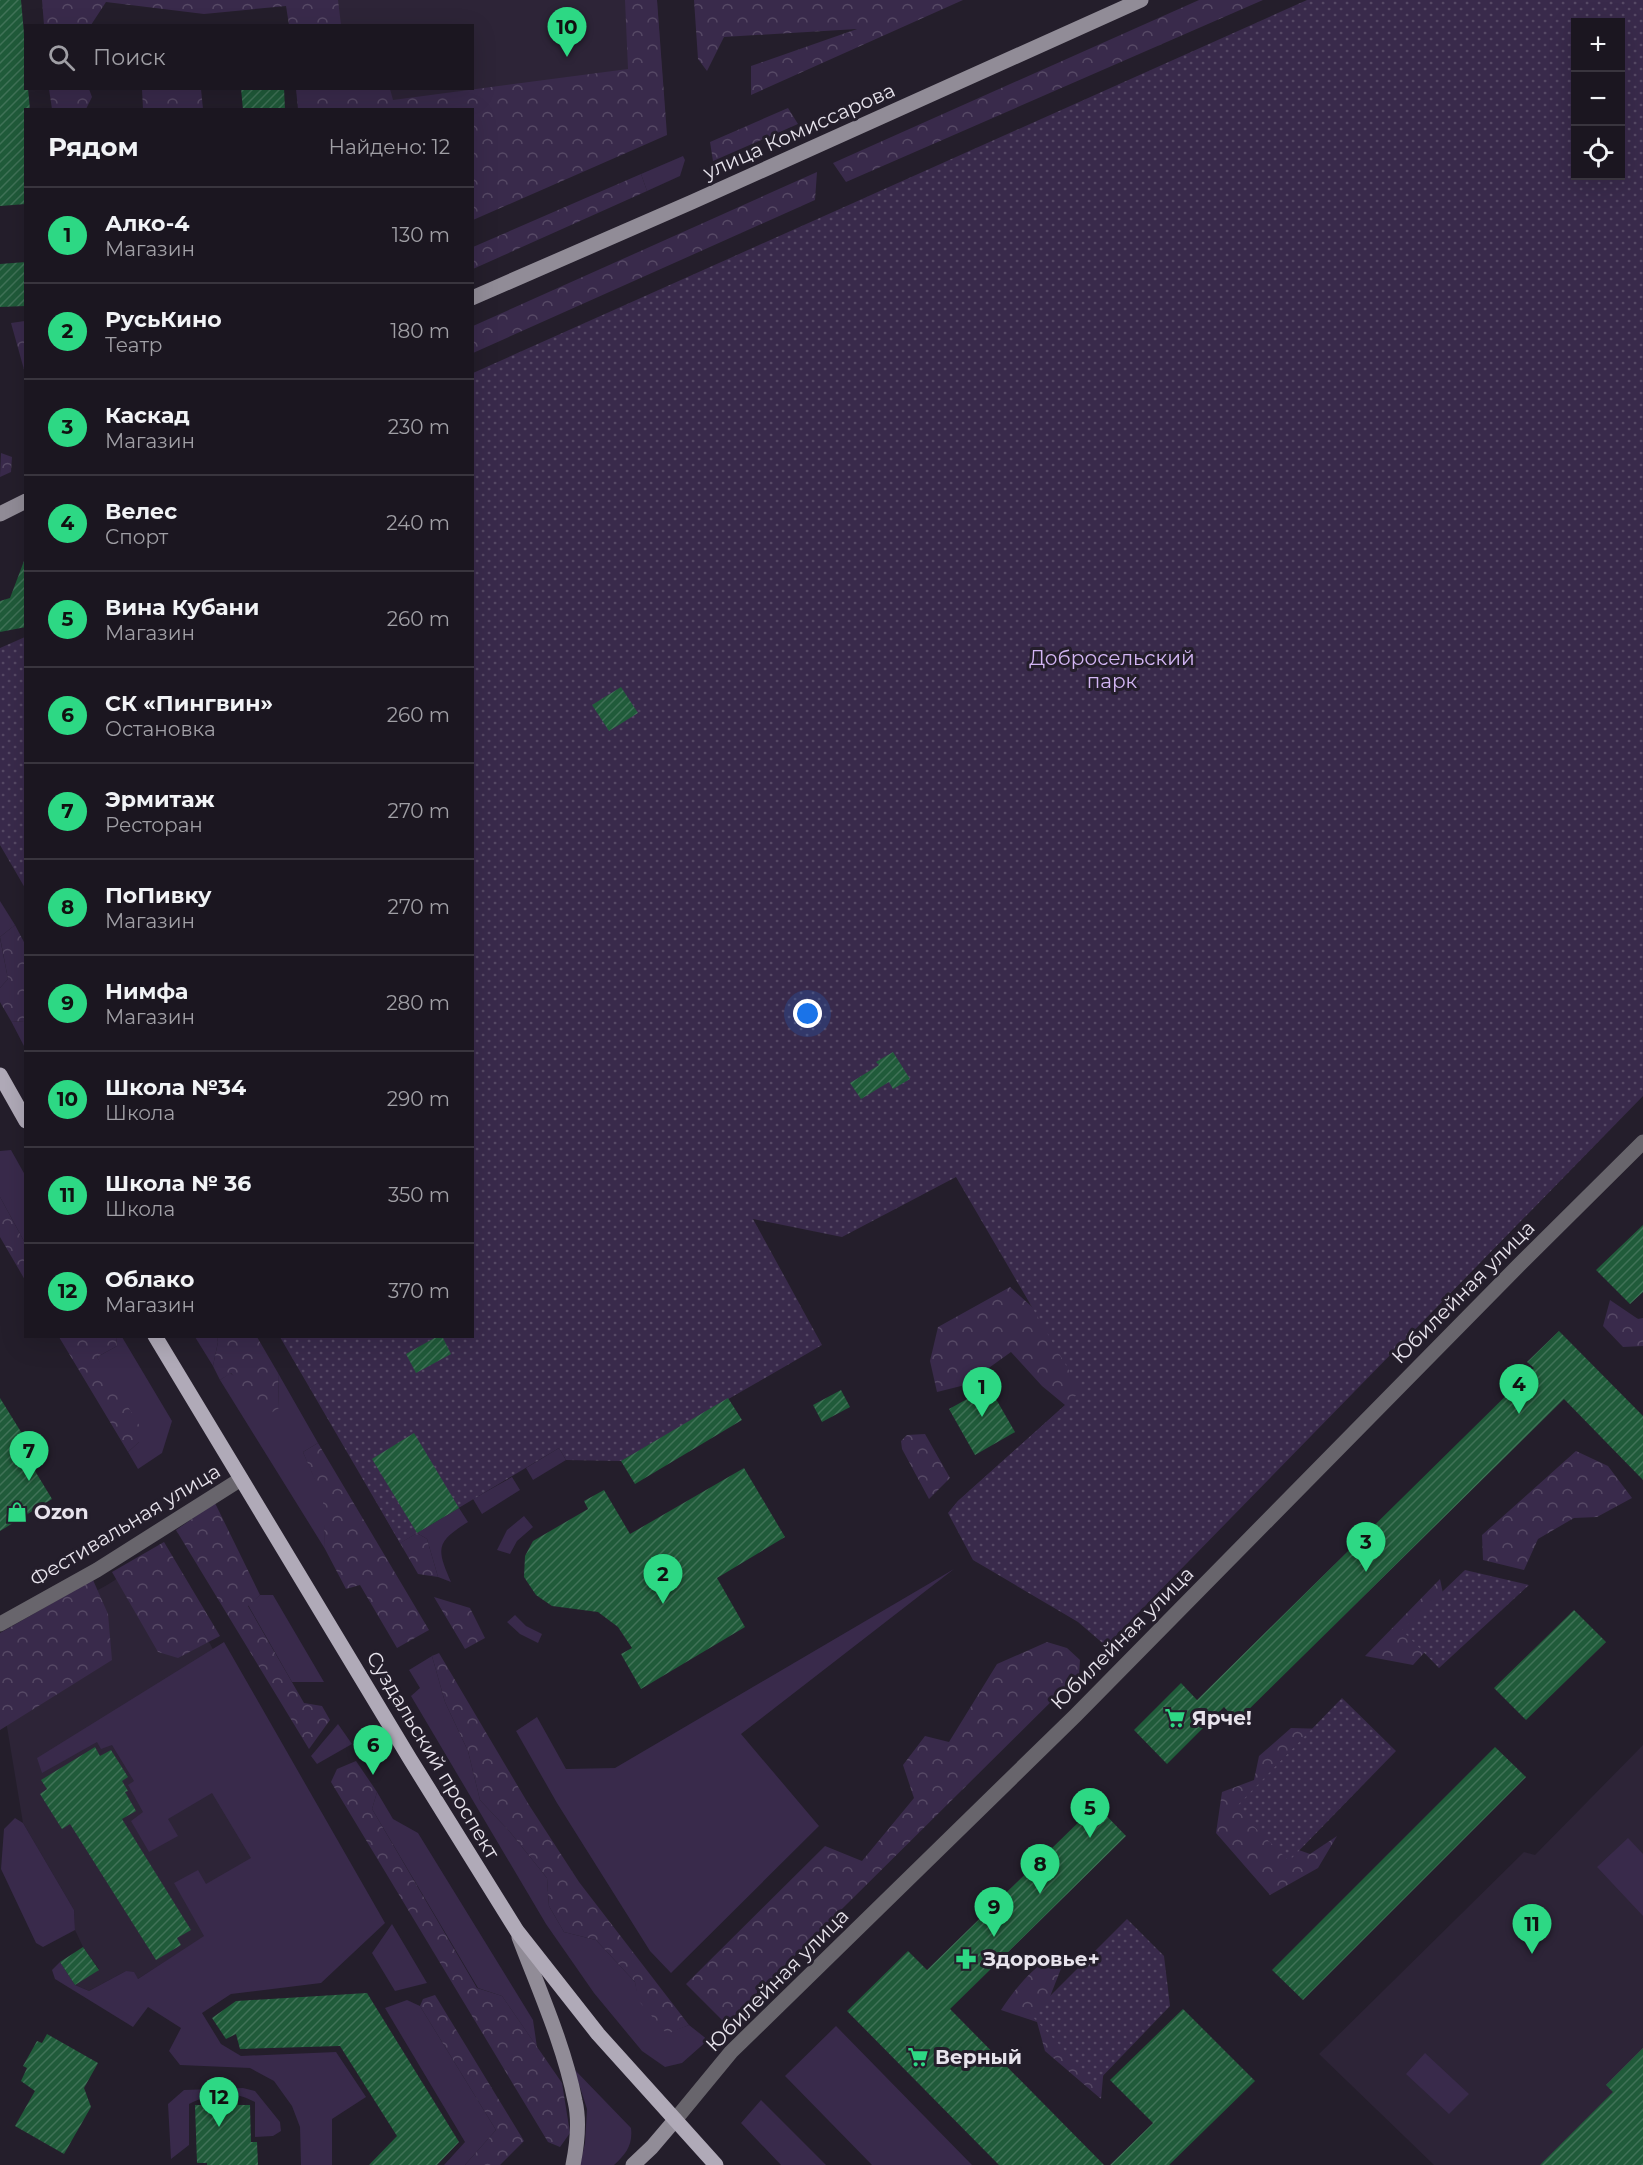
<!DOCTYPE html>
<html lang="ru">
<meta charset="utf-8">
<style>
body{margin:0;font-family:Montserrat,sans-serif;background:#28232d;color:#f1f3f6}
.controls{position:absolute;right:18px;top:18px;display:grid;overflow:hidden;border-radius:0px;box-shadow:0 6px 24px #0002}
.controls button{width:54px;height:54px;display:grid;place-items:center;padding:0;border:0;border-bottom:2px solid #39353e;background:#1b1620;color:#f1f3f6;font:30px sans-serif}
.you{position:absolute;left:808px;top:1014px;width:21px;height:21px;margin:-15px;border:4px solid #fff;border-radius:50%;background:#1a73e8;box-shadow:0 0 0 9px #1a73e833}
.badge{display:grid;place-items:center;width:39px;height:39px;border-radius:50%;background:#2dd884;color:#111;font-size:20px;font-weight:700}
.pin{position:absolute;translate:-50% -50px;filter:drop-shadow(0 2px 3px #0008)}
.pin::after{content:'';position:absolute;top:32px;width:21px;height:18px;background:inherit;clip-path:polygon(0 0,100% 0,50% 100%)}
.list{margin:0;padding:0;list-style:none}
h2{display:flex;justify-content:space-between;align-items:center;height:78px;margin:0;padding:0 24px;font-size:26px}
h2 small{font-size:20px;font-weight:400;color:#a09fa5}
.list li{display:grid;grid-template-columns:39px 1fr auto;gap:18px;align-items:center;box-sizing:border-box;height:96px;padding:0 24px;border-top:2px solid #39353e}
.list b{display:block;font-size:22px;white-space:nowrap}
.list p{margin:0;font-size:20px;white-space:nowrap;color:#a09fa5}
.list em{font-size:20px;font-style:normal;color:#a09fa5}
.icon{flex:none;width:33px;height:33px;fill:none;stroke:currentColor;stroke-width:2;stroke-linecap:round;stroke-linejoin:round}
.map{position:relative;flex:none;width:1643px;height:2165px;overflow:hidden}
.search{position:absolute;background:#1b1620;box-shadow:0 6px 24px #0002;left:24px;top:24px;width:450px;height:66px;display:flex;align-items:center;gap:15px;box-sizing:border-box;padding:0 21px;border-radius:0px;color:#a09fa5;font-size:22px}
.panel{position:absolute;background:#1b1620;box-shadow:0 6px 24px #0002;left:24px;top:108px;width:450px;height:1230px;border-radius:0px}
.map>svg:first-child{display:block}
.built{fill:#2d2437}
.grass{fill:#392a4b}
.forest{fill:url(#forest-crowns)}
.park{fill:url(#park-dots);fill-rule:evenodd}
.building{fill:url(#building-hatch)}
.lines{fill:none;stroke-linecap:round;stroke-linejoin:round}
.minor{stroke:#68656c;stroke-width:15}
.tertiary{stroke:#68656c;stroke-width:15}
.secondary{stroke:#918c97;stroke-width:15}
.primary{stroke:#b0aab8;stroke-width:15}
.labels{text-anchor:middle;stroke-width:6;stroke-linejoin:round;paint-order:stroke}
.street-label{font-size:20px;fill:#e7e3ec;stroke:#241e2b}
.park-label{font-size:20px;fill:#d3b6f4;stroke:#241e2b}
.poi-label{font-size:20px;font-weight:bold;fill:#e7e3ec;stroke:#241e2b;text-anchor:start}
</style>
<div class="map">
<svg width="1643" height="2165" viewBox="0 0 1643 2165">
<defs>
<pattern id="forest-crowns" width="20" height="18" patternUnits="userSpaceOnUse" patternTransform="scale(1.5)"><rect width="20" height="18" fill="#392a4b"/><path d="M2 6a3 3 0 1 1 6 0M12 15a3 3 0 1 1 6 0" fill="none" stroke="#564965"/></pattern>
<pattern id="park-dots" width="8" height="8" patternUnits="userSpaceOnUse" patternTransform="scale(1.5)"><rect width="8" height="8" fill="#392a4b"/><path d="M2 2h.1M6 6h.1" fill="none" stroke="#564965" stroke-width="1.8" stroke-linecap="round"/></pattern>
<pattern id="building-hatch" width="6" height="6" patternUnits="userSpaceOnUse" patternTransform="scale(1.5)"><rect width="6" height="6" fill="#205b3a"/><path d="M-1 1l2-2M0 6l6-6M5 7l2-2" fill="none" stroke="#407257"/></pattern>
</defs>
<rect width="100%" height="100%" fill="#241e2b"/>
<path class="built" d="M310,0H657L665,112L318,109L316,89L472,88V26L312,25Z
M158,1553L293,1789L205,1936L138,1979L126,1971L89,1991L75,1985L99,1969L83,1947L75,1930L74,1910L23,1823L5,1715L0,1644L107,1585Z
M1643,1745V2165H1434L1319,2054L1524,1852L1535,1855Z"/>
<path class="grass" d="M683,156L685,160L680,176L647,191L641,174Z
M0,901L15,925L0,937Z
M0,938L8,979L0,988Z
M11,1021L25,1022V1048Z
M11,1150L25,1175V1243L0,1197V1151Z
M116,1337H122L172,1421L162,1453L138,1469L128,1452L139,1442L97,1357L117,1346Z
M195,1337H217L218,1342L213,1366Z
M230,1373L279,1408L278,1373L318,1443L303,1452L324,1499L325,1549L220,1380Z
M559,1448L566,1460L533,1480L526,1468Z
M372,1459L417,1533L459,1508L468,1522C436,1542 436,1548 451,1582L438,1577L427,1539L417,1533L400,1543L358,1469Z
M512,1477L520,1490L482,1514L473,1499Z
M524,1516L533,1527L517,1541L510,1554L497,1550L507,1530Z
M954,1569L741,1734L819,1826L671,1973L650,1951L557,1803L516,1731L537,1717L566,1769L615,1768Z
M260,1595H273L324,1682H292L248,1605Z
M515,1615L526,1626L542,1634L538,1643L520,1634L507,1622Z
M224,1642L385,1923L321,1983L231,1994L202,2013L221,2044L241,2056L336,2052L366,2097L332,2119V2165H301L300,2127L292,2106L274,2081L250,2068L180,2065L169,2051L181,2028L148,2007L133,2027L55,1979L52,1970L60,1962L75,1985L89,1991L126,1971L134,1972L138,1979L204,1936L174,1883L198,1870L206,1884L251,1858L212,1793L168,1819L178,1836L149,1852L131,1821L143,1812L128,1785L134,1781L112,1745L101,1749L97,1742L42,1773L37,1758Z
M432,1656L445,1702L468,1751L480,1800L510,1832L547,1878L549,1906L564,1932L596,1940L635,1982L639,2000L667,2033L689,2025L708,2040L682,2063L665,2067L642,2051L594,1993L546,1924L411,1696L420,1688L409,1670Z
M338,1724L352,1744L317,1764L311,1756Z
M377,1792L393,1819L418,1833L533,2020L537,2047L502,1996L478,1988L372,1809Z
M15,1818L23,1823L74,1910L75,1930L43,1947L36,1943L1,1869L4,1829Z
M1628,1838L1643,1854V1916L1597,1867Z
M392,1924L427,1983L395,1991L372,1953Z
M407,2000L420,2006L496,2130L465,2165H444L465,2142L385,2008Z
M836,2026L972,2165H872L785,2076Z
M1425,2053L1469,2094L1449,2114L1406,2074Z
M574,2069L631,2128C633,2145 626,2154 614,2165H580L585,2143L587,2109Z
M243,2088L255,2091L280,2122L281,2131L273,2136L255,2137V2102C233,2090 212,2092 189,2104V2145L171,2159L168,2104L184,2090Z
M761,2100L826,2165H781L741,2123Z"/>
<path class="forest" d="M42,0H338L341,25H289L286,6L204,14L106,2L91,25H44Z
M625,0H657L667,135L473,220L472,110L298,109L296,89H390L393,100L628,69Z
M694,0H963L751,95V66L857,29L724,37L707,71L698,59Z
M1199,0H1263L846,182L833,163Z
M49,89H89L92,97L86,109H52Z
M142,89H201L203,109H143Z
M788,108L798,124L713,161L710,142Z
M817,172L815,200L473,353V326Z
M641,174L647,191L473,269V247Z
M25,321H26L25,373L11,323Z
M1,453L12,457L11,472L0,477Z
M15,925L25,944V1022L11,1021L0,1002V988L8,979L0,937Z
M0,1197L25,1243V1280L0,1237Z
M1266,1231L948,1513L958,1501L1065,1405L1042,1386L1011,1352L965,1385L937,1392L930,1361L938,1327L1010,1287L1058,1330Z
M1610,1300L1638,1319L1643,1318V1346L1623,1347L1603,1326Z
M59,1337H116L117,1346L97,1357L141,1428L139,1442L128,1452Z
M217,1337H257L278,1373L279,1408L266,1416L231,1373L220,1380L213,1366L218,1342Z
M925,1434L950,1478L929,1499L902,1449L901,1441L907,1435Z
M318,1443L429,1630L397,1648L360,1585L346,1589L325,1549L323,1499L303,1452Z
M1576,1451L1608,1466L1632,1498L1597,1517L1574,1518L1538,1539L1524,1570L1483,1560L1482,1535Z
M215,1503L260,1595L248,1606L304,1703L322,1706L330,1720L309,1749L176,1530Z
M417,1533L427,1539L438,1577L418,1574L400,1543Z
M164,1542L220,1636L178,1658L158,1652L112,1572Z
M1440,1579L1446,1608L1433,1643L1413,1665L1365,1656Z
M93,1580L108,1614L112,1660L0,1730V1633Z
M434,1597L470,1608L485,1638L465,1649Z
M1047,1642L1067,1648L1080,1660L1079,1674L726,2024L686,1984L825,1846L862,1861L914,1798L903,1765L925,1736L949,1742L997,1664Z
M439,1653L529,1805L579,1882L689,2025L667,2034L638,2000L635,1982L596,1940L564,1932L549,1906L547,1878L510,1832L480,1800L468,1751L445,1702L432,1656Z
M1291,1728L1326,1729L1293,1848L1310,1854L1337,1836L1318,1868L1270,1895L1216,1833L1222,1792L1254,1780L1259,1756Z
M356,1761L377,1792L372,1809L477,1988L502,1996L562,2083L570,2133L560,2147L548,2142L331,1782L337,1769Z
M1060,1953L1064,1961L1044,2012L1105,2056L1101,2099L1045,2051L1037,2022L1001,2010C1014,1990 1037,1961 1060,1953Z
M435,1995L524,2141L500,2165H465L496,2130L420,2006L423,1999Z"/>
<path class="park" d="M1307,0H1643V1096L1106,1646L1078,1622L973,1560L948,1513L958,1501L1081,1391L956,1177L842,1237L753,1219L822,1345L621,1461L566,1460L559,1448L400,1543L280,1337L472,1336L473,373ZM1576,22H1620V176H1576Z
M25,637V888L0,845V648Z
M1465,1570L1529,1585L1439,1668L1402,1630Z
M1342,1698L1396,1751L1289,1861L1235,1808Z
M1127,1919L1164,1956L1170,2006L1096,2083L1031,2015Z"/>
<path class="building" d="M0,0H21L26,57V88H28L30,110H26V204L0,206Z
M241,88H284L285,110H243Z
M26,262V306L0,307V264Z
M24,561L26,627L0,632V601L10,598Z
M621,687L638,713L609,731L592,705Z
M893,1052L910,1079L893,1089L889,1082L861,1099L850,1083L879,1065L876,1062Z
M1643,1225V1292L1630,1304L1596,1270Z
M1559,1331L1643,1416V1480L1564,1399L1237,1721L1224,1707L1167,1764L1134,1730L1181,1683L1197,1700L1534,1368L1527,1362Z
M438,1336H442L451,1354L416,1373L406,1354Z
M989,1387L1015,1432L975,1455L949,1409Z
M841,1390L850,1407L822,1422L813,1405Z
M0,1398L39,1461L32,1466L52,1499L0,1531Z
M728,1398L742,1420L635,1484L621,1461Z
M414,1433L459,1508L417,1533L372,1459Z
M744,1468L785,1537L717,1578L745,1627L641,1689L621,1654L632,1648L618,1627L598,1612L552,1606L536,1595L524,1577L525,1556L533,1541L588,1509L584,1501L604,1490L630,1534Z
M1574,1610L1606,1642L1526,1720L1494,1688Z
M95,1747L100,1756L111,1750L128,1777L122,1781L128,1791L125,1792L136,1811L122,1819L191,1930L177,1938L181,1945L156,1960L70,1824L62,1829L40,1794L47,1789L41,1780Z
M1495,1747L1526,1777L1303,2000L1272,1970Z
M1098,1807L1126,1836L950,2009L1104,2165H999L847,2011L908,1951L927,1970L1090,1811L1092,1813Z
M83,1947L99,1970L75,1985L60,1962Z
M367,1993L459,2142L437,2165H369L397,2136L340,2046L240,2049L236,2034L226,2039L212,2018L236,2001Z
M1183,2009L1255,2081L1169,2165H1110L1153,2123L1110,2080Z
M47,2034L98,2063L84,2088L91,2107L64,2154L15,2126L35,2091L21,2081L27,2068L23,2066L37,2041L42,2043Z
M1643,2048V2165H1540L1613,2092L1606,2085Z
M208,2099H238V2105H250L251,2142H257L258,2165H207V2163H197L195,2105H208Z"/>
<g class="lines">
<path class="minor" d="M0,1624L97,1570L241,1479"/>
<path class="tertiary" d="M675,2120L731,2052L1076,1715L1520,1264L1643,1142"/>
<path class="secondary" d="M472,298L692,202L1141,0
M0,514L26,501
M519,1937C539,1990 564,2045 575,2101C580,2122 577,2145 573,2165
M633,2165L652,2147L675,2120"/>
<path class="primary" d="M0,1075L26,1121
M155,1336L410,1759L517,1931L598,2034L716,2165"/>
</g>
<defs>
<g id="shop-bare" transform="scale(1.62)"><path d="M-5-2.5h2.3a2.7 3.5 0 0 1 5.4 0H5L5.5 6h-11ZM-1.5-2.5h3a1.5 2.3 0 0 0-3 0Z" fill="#2dd884" stroke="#241e2b" stroke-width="2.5" paint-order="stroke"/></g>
<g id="supermarket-bare" transform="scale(1.62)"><path d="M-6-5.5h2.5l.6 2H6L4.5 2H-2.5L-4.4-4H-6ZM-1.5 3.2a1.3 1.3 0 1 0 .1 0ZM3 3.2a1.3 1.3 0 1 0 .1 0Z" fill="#2dd884" stroke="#241e2b" stroke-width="2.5" paint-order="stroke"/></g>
<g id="pharmacy-bare" transform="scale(1.62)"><path d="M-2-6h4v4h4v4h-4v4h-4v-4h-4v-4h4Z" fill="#2dd884" stroke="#241e2b" stroke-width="2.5" paint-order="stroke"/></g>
</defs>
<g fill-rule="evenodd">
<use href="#shop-bare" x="17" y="1512"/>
<use href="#supermarket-bare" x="1175" y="1718"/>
<use href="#pharmacy-bare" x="966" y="1959"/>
<use href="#supermarket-bare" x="918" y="2057"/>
</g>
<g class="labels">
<g class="street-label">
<text transform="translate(799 131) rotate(-24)" y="7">улица Комиссарова</text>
<text transform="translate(1463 1292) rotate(-45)" y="7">Юбилейная улица</text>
<text transform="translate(125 1525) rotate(-31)" y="7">Фестивальная улица</text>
<text transform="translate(1122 1638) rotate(-45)" y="7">Юбилейная улица</text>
<text transform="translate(433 1755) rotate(59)" y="7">Суздальский проспект</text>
<text transform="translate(777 1980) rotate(-45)" y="7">Юбилейная улица</text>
</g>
<g class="park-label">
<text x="1112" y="665">Добросельский<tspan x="1112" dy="23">парк</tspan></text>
</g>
<g class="poi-label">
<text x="34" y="1519">Ozon</text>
<text x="1192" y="1725">Ярче!</text>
<text x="983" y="1966">Здоровье+</text>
<text x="935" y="2064">Верный</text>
</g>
</g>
</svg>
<div class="controls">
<button>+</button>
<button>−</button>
<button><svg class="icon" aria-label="locate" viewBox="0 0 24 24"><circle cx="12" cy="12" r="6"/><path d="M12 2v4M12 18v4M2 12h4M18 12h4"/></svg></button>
</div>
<div class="you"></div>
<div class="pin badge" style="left:982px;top:1417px">1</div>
<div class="pin badge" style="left:663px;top:1604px">2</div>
<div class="pin badge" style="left:1366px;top:1572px">3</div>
<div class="pin badge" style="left:1519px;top:1414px">4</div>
<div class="pin badge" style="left:1090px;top:1838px">5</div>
<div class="pin badge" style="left:373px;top:1775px">6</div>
<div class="pin badge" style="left:29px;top:1481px">7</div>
<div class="pin badge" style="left:1040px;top:1894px">8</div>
<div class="pin badge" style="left:994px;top:1937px">9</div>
<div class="pin badge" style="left:567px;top:57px">10</div>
<div class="pin badge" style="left:1532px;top:1954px">11</div>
<div class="pin badge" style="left:219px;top:2127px">12</div>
<div class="search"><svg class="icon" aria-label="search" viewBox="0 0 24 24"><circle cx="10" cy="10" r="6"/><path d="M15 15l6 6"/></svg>Поиск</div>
<section class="panel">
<h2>Рядом<small>Найдено: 12</small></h2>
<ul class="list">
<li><span class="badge">1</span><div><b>Алко-4</b><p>Магазин</p></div><em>130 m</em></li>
<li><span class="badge">2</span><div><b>РусьКино</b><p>Театр</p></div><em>180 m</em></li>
<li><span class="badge">3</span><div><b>Каскад</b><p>Магазин</p></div><em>230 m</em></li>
<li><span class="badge">4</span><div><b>Велес</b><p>Спорт</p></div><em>240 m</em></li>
<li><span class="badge">5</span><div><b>Вина Кубани</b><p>Магазин</p></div><em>260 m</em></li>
<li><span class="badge">6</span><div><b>СК «Пингвин»</b><p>Остановка</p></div><em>260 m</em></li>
<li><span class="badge">7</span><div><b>Эрмитаж</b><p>Ресторан</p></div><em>270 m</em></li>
<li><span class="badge">8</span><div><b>ПоПивку</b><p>Магазин</p></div><em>270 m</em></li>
<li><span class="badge">9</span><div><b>Нимфа</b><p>Магазин</p></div><em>280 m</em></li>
<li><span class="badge">10</span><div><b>Школа №34</b><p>Школа</p></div><em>290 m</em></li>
<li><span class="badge">11</span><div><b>Школа № 36</b><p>Школа</p></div><em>350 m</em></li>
<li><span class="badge">12</span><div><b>Облако</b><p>Магазин</p></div><em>370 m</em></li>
</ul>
</section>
</div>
